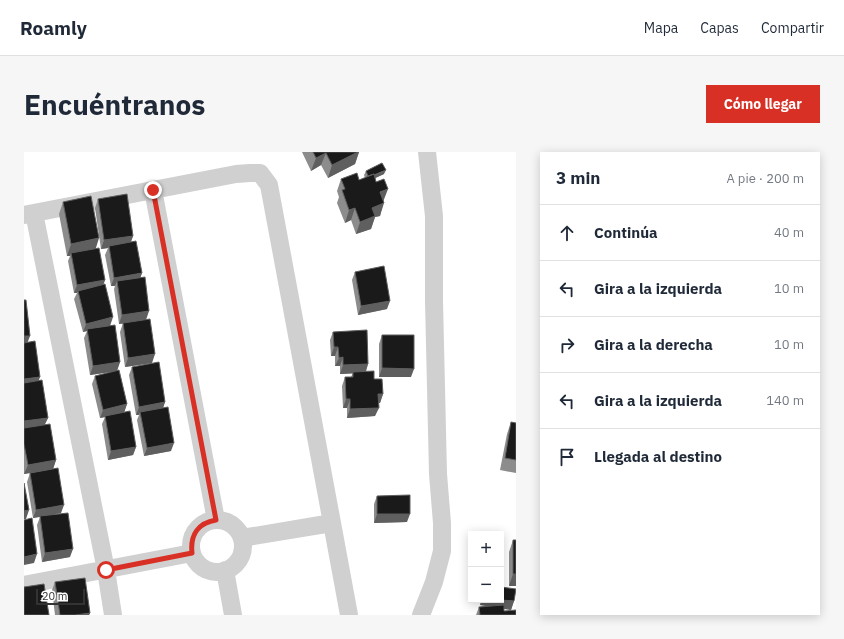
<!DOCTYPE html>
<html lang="es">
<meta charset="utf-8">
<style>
body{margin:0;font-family:"IBM Plex Sans",sans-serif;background:#f6f6f7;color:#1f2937}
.controls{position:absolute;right:12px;bottom:12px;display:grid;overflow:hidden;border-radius:0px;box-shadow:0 2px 10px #0003}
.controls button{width:36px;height:36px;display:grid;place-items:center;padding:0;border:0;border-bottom:1px solid #e0e1e3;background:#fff;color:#1f2937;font:20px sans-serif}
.scale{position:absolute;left:12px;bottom:10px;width:49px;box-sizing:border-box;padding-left:4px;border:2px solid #333;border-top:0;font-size:11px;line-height:14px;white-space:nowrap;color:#333;-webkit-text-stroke:3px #fff;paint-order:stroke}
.stop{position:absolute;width:12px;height:12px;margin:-9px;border:3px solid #d93025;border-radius:50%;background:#fff}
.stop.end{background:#d93025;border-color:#fff;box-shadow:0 1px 4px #0008}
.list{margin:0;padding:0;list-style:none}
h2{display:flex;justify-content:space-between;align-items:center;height:52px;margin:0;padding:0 16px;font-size:17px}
h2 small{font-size:13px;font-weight:400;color:#747a83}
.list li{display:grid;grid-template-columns:26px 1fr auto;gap:12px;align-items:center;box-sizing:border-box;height:56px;padding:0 16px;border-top:1px solid #e0e1e3}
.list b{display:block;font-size:15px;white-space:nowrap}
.list em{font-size:13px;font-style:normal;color:#747a83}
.icon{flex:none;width:22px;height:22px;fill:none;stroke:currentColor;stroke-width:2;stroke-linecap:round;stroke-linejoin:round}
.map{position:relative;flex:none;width:492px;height:463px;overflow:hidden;border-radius:0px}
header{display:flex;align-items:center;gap:24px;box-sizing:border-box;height:56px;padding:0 20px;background:#fff;border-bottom:1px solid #e0e1e3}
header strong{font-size:19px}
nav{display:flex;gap:22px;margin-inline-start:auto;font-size:14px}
.intro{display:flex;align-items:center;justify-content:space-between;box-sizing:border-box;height:96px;padding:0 24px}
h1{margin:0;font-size:28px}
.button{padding:10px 18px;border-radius:0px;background:#d93025;color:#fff;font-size:14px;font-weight:700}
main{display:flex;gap:24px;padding:0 24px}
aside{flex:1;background:#fff;border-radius:0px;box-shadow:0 2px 10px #0003}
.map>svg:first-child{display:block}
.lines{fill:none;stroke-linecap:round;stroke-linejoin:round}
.minor{stroke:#d0d0d0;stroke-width:18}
.wall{fill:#8c8c8c}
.shaded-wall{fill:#5f5f5f}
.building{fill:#1a1a1a;stroke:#5f5f5f}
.route{stroke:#d93025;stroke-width:5}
</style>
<header>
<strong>Roamly</strong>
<nav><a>Mapa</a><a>Capas</a><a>Compartir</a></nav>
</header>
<div class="intro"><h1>Encuéntranos</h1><a class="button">Cómo llegar</a></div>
<main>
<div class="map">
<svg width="492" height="463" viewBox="0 0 492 463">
<rect width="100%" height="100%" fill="#fff"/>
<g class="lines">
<path class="minor" d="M129,38L192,368
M10,61L82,418L89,463
M0,63L212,22L226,21H236L245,33L308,371L325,463
M167 394a26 26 0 1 1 52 0a26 26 0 1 1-52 0Z
M218,386L308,371
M201,418L209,463
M0,433L168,401
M397,463L410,430L418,399V371L414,322L410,149V64L403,0"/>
</g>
<path class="wall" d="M278,0H335L331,12L304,26L297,13L287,19Z
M342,19L360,22L351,26L359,49L356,64L351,65L347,77L332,82L327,68L321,71L313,51L315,45L313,39L317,27L335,28L341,26L340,23Z
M74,47L109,84L107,90L118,121L116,125L128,211L101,215L96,180L99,171L109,170L95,172L90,137L91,134H87L81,103L84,96L77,97L71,56Z
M39,50L72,96L81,128L79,132L86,174L96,210L93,218L103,252L100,260L112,295L109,303L84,308L78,272L81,265L76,266L68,232L71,224L87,220L66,223L60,186L63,179L59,180L50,147L53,141H50L44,109L46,104H43L35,62Z
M331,120L363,157L334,163L328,128Z
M0,148L4,190L24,266L21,272L32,308L29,317L0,322Z
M309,180L344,212L342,220L350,227L359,242L356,251H354L351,264L323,266V256H319L318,234L321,225H327L329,221L316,222V214H311V204H307L306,188Z
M358,183L387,225H355V192Z
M108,215L141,250L139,256L147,299L120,304L113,268L115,263H112L105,223Z
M487,270L492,271V321L476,318L483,282Z
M6,321L37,361L29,363L46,405L18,410L13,373L16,365L9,366L3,330Z
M353,344L383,370L350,371V352Z
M489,388L492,434H485V400Z
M31,430L66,461L65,463H31L28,438Z
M457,448H477L490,449L487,458L480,457V459L492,463H452L455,455L463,454L456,453Z"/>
<path class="shaded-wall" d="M334,0H335L331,12L304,26L308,13Z
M302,1L297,13L287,19L292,6Z
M362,18L360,22L343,30L345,26Z
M364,37L359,50L356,40Z
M360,51L356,64L351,65L347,77L332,82L336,70L348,56Z
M331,56L327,68L321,71L325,58Z
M109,84L106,92L85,94L84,96L77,97L80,88Z
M75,86L71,99L47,101L46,104H43L47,92Z
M118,121L115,130L93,129L91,134H87L90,126Z
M81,128L78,137L54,139L53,141H50L53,133Z
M366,149L363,157L334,163L337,154Z
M125,159L122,168L95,172L98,163Z
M89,165L86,174L63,177V179L59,180L62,172Z
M0,184H6L3,192L0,193Z
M310,195H314L311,204H307Z
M131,202L128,211L101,215L104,206Z
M319,205L316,214H311L315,206Z
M96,210L93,219L66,223L69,214Z
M344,212L341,221L316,222L319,213Z
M358,216L390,217L387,225H355Z
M16,225L13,233L0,235V227Z
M354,242H359L356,251H351Z
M322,247H326L323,256H319Z
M141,250L138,259L116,260L115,263H112L115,255Z
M103,252L100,261L81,264V265L76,266L79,258Z
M355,256L351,264L323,266L326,257Z
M24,266L20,274L0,277V269Z
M150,291L147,299L120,304L123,296Z
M112,295L109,303L84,308L87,299Z
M32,308L29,317L0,322L4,313Z
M40,353L37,361L9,366L12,358Z
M5,358L2,367H0V359Z
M353,362H386L383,370L350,371Z
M49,397L46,405L18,410L21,401Z
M13,402L10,411L0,413V405Z
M489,422H492V434H485Z
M458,448H477L490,449L487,458L456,453Z
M66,461L65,463H51Z"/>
<path class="building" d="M289,0H334L308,13L302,1L292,6Z
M358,11L362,18L350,23V22L344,24L342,19Z
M333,21L335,28L350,22L352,30L360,27L364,37L356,40L360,51L348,56L351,64L336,70L331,56L325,58L318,38L321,37L317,27Z
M103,42L109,84L80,88L74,47Z
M67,44L75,86L47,92L39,50Z
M112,89L118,121L90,126L85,94Z
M75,96L81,128L53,133L47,101Z
M360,114L366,149L337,154L331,120Z
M121,125L125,159L98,163L93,129Z
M81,132L89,165L62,172L54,139Z
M0,148H2L6,184H0Z
M126,167L131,202L104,206L99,171Z
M91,173L96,210L69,214L63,177Z
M343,178L344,212L319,213V205L315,206L314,195H310L309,180Z
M358,183H390V217L358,216Z
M11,189L16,225L0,227V191Z
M135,210L141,250L115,255L108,215Z
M95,218L103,252L79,258L71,224Z
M350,219V227H358L359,242H354L355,256L326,257V247H322L321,225H329V220Z
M18,228L24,266L0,269V231Z
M144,255L150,291L123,296L116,260Z
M106,259L112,295L87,299L81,264Z
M487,270L492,271V308L481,306Z
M26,272L32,308L4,313L0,292V276Z
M34,316L40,353L12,358L6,321Z
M0,331L5,358L0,359Z
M386,343V362H353V344Z
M44,361L49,397L21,401L16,364Z
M8,366L13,402L0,405V368Z
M489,388H492V422H489Z
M61,426L66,461L51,463H36L31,430Z
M20,432L25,463H0V435Z
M477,435L492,437L490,449L477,448Z
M480,453V459L492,458V463H456L455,455Z"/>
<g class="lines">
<path class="route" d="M82,418L168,401C166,383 174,371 192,368L129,38"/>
</g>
</svg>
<div class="controls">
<button>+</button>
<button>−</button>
</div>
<div class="scale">20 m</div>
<div class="stop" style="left:82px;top:418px"></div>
<div class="stop end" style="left:129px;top:38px"></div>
</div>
<aside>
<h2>3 min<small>A pie · 200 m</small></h2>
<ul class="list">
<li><svg class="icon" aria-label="ahead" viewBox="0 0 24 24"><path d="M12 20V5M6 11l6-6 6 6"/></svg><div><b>Continúa</b></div><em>40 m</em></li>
<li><svg class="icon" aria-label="left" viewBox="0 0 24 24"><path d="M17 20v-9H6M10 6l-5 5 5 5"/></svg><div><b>Gira a la izquierda</b></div><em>10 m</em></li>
<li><svg class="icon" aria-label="right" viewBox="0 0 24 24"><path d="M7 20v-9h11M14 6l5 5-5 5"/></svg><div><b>Gira a la derecha</b></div><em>10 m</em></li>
<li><svg class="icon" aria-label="left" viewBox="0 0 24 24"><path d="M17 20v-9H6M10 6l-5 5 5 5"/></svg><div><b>Gira a la izquierda</b></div><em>140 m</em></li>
<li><svg class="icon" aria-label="arrive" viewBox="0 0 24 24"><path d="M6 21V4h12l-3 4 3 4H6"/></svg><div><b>Llegada al destino</b></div></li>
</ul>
</aside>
</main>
